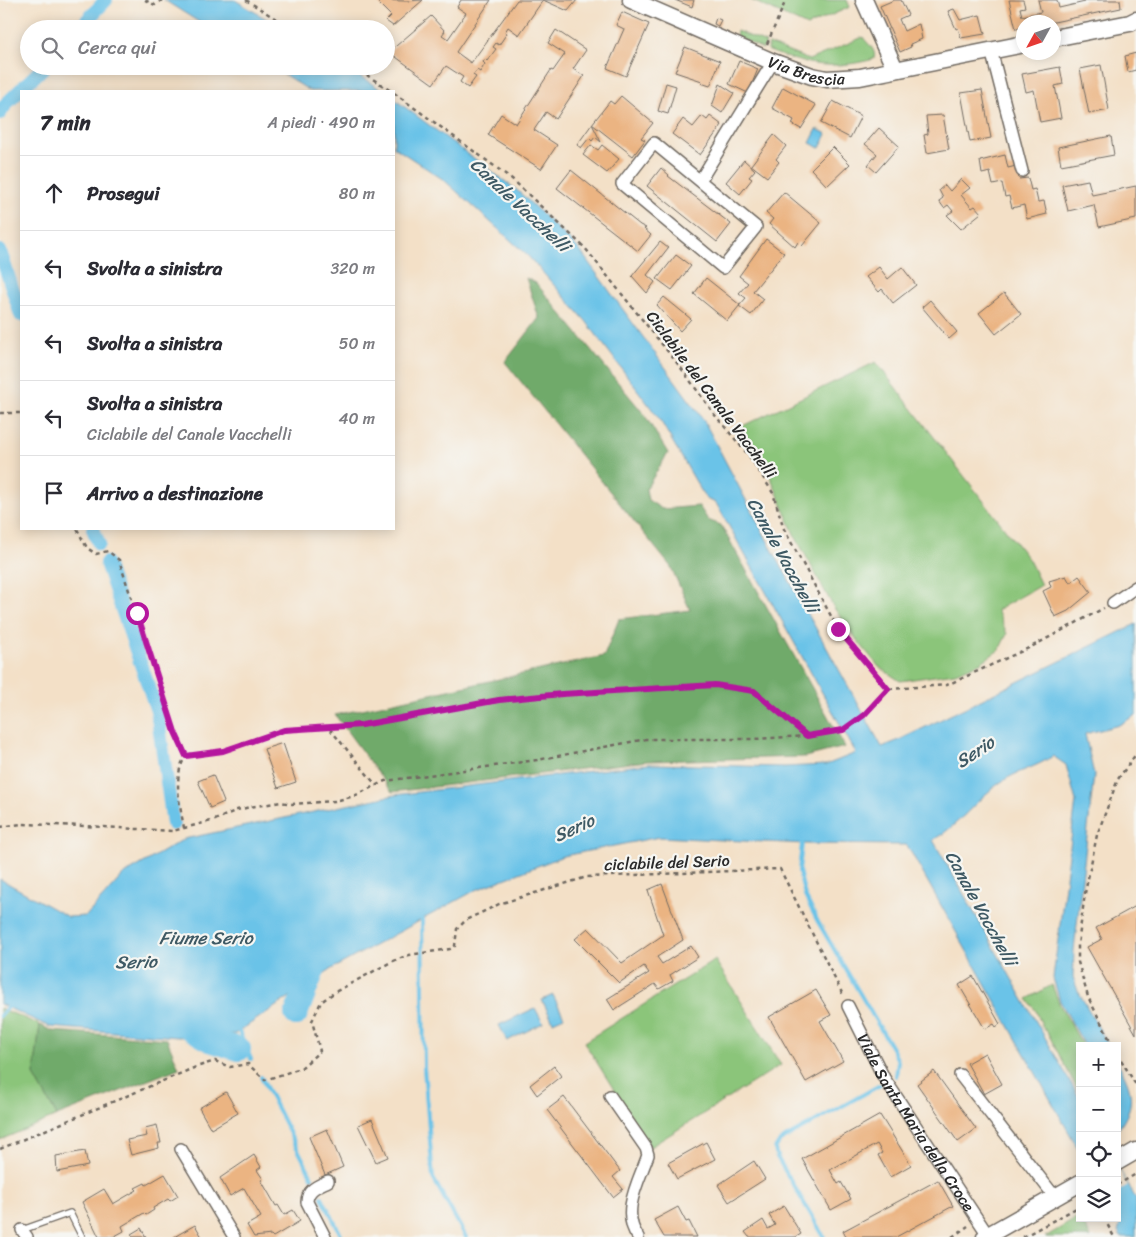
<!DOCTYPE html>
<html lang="it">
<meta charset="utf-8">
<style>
body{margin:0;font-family:Sriracha,sans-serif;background:#f7f7f7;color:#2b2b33}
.controls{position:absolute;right:15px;bottom:15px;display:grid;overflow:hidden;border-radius:0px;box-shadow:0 2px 12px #0003}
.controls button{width:45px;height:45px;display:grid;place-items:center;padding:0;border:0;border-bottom:1px solid #e1e1e2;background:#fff;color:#2b2b33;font:25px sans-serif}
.compass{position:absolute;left:1016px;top:15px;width:45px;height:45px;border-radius:50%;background:#fff;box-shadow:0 2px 12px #0003;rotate:230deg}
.stop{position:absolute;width:15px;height:15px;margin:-11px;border:4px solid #b5179e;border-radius:50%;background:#fff}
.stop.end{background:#b5179e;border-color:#fff;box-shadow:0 1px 5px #0008}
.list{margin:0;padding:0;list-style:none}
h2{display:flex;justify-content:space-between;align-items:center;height:65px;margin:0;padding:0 20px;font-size:21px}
h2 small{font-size:16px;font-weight:400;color:#7c7c81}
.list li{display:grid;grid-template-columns:32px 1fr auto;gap:15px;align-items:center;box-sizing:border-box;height:75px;padding:0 20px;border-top:1px solid #e1e1e2}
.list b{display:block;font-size:19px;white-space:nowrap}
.list p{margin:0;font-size:16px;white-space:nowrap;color:#7c7c81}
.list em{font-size:16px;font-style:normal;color:#7c7c81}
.icon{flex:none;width:28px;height:28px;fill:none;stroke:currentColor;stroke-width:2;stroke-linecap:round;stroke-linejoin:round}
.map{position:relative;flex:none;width:1136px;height:1237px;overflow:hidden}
.search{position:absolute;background:#fff;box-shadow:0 2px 12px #0003;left:20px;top:20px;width:375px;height:55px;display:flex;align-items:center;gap:12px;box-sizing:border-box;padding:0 18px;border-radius:28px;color:#7c7c81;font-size:19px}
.panel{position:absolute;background:#fff;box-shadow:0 2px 12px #0003;left:20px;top:90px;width:375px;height:440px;border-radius:0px}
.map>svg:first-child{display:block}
.green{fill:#8bc57a;stroke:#5b7852}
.forest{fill:#70aa6a;stroke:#4e6a4a}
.water{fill:#6bc3e8;stroke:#4b778a}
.pier{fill:#f3e0c7}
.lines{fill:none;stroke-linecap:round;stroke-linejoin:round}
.stream{stroke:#6bc3e8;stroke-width:4}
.canal{stroke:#6bc3e8;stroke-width:14}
.river{stroke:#6bc3e8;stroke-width:24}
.building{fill:#ebb482}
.lane-casing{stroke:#716a62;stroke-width:8}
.street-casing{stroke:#716a62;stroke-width:14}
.secondary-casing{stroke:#716a62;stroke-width:19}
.path{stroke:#716a62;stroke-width:2.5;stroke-dasharray:4 4;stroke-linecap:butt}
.lane{stroke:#fff;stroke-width:5.5}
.street{stroke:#fff;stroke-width:11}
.secondary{stroke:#fff;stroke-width:16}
.route{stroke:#b5179e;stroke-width:6}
.labels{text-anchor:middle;stroke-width:4.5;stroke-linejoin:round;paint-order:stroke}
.street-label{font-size:16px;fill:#2b2b2b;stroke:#f6f6f2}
.water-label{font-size:18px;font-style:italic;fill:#3e5964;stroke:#f6f6f2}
</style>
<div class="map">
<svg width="1136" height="1237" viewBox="0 0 1136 1237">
<rect width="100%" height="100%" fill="#f6f6f2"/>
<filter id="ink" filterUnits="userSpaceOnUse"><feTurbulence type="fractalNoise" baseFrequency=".02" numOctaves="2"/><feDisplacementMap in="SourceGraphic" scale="10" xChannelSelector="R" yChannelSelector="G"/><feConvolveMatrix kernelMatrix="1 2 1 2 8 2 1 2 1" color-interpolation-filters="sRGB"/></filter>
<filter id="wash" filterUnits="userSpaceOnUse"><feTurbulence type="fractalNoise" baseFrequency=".0096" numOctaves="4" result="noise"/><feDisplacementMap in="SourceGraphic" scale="20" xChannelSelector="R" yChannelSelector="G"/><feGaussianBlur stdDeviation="1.12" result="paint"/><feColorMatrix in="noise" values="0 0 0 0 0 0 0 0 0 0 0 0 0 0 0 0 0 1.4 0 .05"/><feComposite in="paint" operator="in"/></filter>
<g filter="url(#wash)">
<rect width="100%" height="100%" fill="#f3e0c7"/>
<path class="green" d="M751,0H847L850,7L807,26Z
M737,31L766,43L763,49L736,36Z
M863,37C867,44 877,49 874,59C832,70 807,66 767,50L769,44L809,60Z
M876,362L1029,560L1041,585L997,610L1007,634L999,650L980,663L955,673L900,681L879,667L857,640L834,608L794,534L771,478L734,430Z
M715,960L781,1065L650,1147L584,1042Z
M1052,985L1060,1005L1083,1046H1080L1079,1092L1046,1030H1044L1036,1011L1027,999Z
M0,1008L40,1025L34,1075L57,1116L0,1140Z
M1079,1217L1091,1237H1045Z"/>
<path class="forest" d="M526,278L536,283L644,414L668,453L646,489L648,500L662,509L699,506L708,520L721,525L845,747L805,757L647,761L392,792L335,715L604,656L619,619L690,610L671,567L505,362L539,318Z
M40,1025L52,1031L167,1039L179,1068L57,1116L34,1075Z"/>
<path class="water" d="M164,0H235L283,29H210Z
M271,66H344L383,91H310Z
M394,99L518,191L578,248L703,419L774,553L882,747L897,741L1136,624V715L1119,725L1085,734L1094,775L1074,950L1073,977L1078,991L1109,1046H1085L1060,1001L1053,978L1076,801L1066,765L1053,756C1037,767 1017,771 1001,782C976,799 960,825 933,840L1080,1099V1152L907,845L806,844L659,837L563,856L476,890L328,971L235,1034L178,1037L50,1027L0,1004V879L68,917L86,916L123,875L184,839L395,795L649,764L784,767L826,765L856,753L716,503L706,499L660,420L586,321L528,256L444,180L394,147Z
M817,129L827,134L820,148L810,143Z
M553,995L564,1017L553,1022L542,1000Z
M535,1008L543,1023L507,1041L499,1025Z
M1117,1061C1134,1091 1136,1106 1117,1131Z
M1117,1165L1136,1199V1237H1121L1118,1232L1120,1225L1117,1218Z"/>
<path class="pier" d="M1117,1165L1128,1186L1117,1192Z"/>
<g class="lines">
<path class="stream" d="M802,844L799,871L805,896L818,922L893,1050L898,1061L896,1076
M422,915L424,1068L433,1178L466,1237
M0,1016L10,1004
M238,1029L251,1059
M261,1077L312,1177
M322,1197L342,1237
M824,1237L777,1157L775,1149L780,1141L880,1085"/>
<path class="canal" d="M79,29L106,0
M0,113L6,104L45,66
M0,251L21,315
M93,529L99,544
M106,563L157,711L173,824"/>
<path class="river" d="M296,1014L319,955
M175,1019L210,1040L239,1049"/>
</g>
<g id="blocks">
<path class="building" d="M375,0L406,1L423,0L393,26L386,21L391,16Z
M461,0H491L456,52L471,63L517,0H577L568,11L543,0L519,35L508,27L505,32L507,33L499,45L496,43L493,47L496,49L487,61L485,59L483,62L485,64L480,72L477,70L473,75L476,77L468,88L460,82L463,77L446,66L433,84L389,52L431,16L445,31L442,35L448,39L466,13L457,7Z
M675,0H694L692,7Z
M894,0H901L908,15L899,19L904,31L919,24L922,39L910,44L911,47L900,52L880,6Z
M1009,0H1023L1025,7L1020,8L1022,16L1041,12L1038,0H1057L1059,8L1085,2L1084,0H1120L1121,8L1054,22H1024V27L1016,29Z
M954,9L960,20L980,15L985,34L961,38L958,28L956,29L948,11Z
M622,12L649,24L626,76L607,68L624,29L616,25Z
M716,18L721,20L718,26L714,24Z
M556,30L586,50L573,69L584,76L556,119L546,112L534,130L557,145L541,169L488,135L501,114L516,124L551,70L553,71L565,54L548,43Z
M685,47L720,61L710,86L701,83L702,81L675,72Z
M1136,53V70L1128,72L1125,56Z
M739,61L758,69L748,93L729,84Z
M1101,65L1109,110L1089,114L1080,69Z
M1060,67L1063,84L1055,86L1061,118L1040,122L1034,90L1026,92L1022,74Z
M666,83L676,86L668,114L658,111Z
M720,84L734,93L722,113L712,106Z
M783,87L816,105L801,129L792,124L794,120L772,108Z
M982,90L991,138L970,142L961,93Z
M621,96L653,123L641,138L645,140L633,156L592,124L601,142L595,137L592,141L589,138L581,148L577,145L592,124L610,101L614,104Z
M833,101L861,116L850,138L821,123Z
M943,115L949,149L927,153L924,135L928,134L926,116Z
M702,116L707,120L710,116L722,125L700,155L672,134L683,119L693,127Z
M879,128L899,146L876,172L868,165L877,154L865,144Z
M774,135L786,146L776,159L779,162L767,177L751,165Z
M1111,136L1114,155L1061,165L1058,147Z
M591,145L598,150L602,145L619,159L607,173L583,155Z
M833,147L850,164L827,186L811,169Z
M1005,155L1008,168L1016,166L1019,179L1028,178L1031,190L1035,189L1038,202L1044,201L1047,214L1027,219L1024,205L1012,208L1009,196L1005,197L1002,183L993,185L990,172L982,174L980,161Z
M744,160L755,170L749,177L752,179L740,194L726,182Z
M661,168L669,175L668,176L731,224L717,242L647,186Z
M571,170L640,225L646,228L644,229L651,235L638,251L557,188Z
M961,179L970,188L961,195L972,208L975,206L981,213L961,229L947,215L953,211L948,205L944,208L939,201L943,198L939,190L945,185L950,191Z
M1088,180L1092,195L1136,186V219L1099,227L1094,205L1068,211L1062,185Z
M784,192L821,223L802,246L798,242L795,247L769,224L773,219L766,213Z
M766,239L784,253L753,291L763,299L751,315L739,306L746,298L739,293L748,283L739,276Z
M660,242L668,248L647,275L655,282L647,293L632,276Z
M676,255L691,266L672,290L657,279Z
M879,267L888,279L902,267L916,285L893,303L882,289L879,292L866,277Z
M706,278L740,305L727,321L694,294Z
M1004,293L1021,314L996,334L979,313Z
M664,297L691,319L680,331L657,305Z
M930,300L957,332L949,339L922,307Z
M1066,576L1070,583L1079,576L1091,592L1068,611L1055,617L1043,591L1051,587L1049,581Z
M283,743L296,782L278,788L264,749Z
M213,775L224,802L210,808L198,781Z
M662,884L683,940L657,957L662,964L691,946L698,957L670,975L673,981L659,989L655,984L614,1010L607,999L649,973L644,966L619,983L575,939L588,928L622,963L663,935L648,890Z
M1136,906V1034L1087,947L1102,939L1096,928Z
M973,976L1000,1024L996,1027L994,1024L985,1029L959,985Z
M816,990L831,1015L820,1021L843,1061L806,1082L769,1017Z
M985,1053L1002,1084L984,1094L967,1063Z
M554,1066L561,1076L537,1095L530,1085Z
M934,1071L976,1129L958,1142L917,1084Z
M226,1092L238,1113L211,1129L199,1108Z
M564,1097L620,1171L613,1177L623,1189L613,1197L547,1110Z
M880,1115L911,1165L890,1177L878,1155L882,1153L877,1144L830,1170L838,1184L841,1182L851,1199L831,1210L802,1159Z
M372,1119L388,1157L376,1162L358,1125Z
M157,1125L161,1143H158L159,1148L131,1155L127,1140L147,1136L145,1128Z
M327,1129L343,1167L325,1175L309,1137Z
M706,1142L715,1159L677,1179L668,1163Z
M85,1151L88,1166L57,1172L56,1156Z
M254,1155L261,1167L257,1170L263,1179L261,1180L276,1206L278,1205L284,1215L293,1210L300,1221L273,1237L271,1235L254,1237L247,1225L261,1217L244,1188L230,1196L220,1178Z
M754,1161L765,1179L729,1202L718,1185Z
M165,1174L178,1196L170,1201L168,1199L153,1208L154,1210L146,1215L144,1213L122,1226L124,1231L113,1237H99L82,1202L104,1189L113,1204L137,1190L135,1188L145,1183L146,1185Z
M938,1180L953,1206L896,1237H846L843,1231Z
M784,1206L801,1234L796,1237H749L745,1232L763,1220L768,1229L775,1225L769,1215Z
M678,1207L686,1222L689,1221L697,1237H664L654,1220Z
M195,1225L202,1237H174Z
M141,1228L146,1237H133L131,1234Z"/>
</g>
</g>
<g filter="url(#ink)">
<use href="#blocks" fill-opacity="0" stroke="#716a62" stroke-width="1"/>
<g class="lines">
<g class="lane-casing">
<path id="lane" d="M22,1230L70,1213L82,1237"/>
</g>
<g class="street-casing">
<g id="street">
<path d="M991,50L1022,171"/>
<path d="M654,143L756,227L723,268L622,184Z"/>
<path d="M701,179L773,62"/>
<path d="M1113,603L1136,587"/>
<path id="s1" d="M848,1006L884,1078L988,1235"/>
<path d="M960,1075L1055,1197"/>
<path d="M610,1096L646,1148L648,1155C639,1181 620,1212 638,1237"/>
<path d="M181,1149L234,1237"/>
<path d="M22,1230L27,1237"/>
<path d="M325,1237L307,1202C307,1189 318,1186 328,1181"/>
</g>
</g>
<g class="secondary-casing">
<g id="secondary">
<path id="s2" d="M631,0L773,62L812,76L827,79L860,77L1024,44"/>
<path d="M864,0L895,69"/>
<path d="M1054,38L1130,23L1136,20"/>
<path d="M1117,1162L1136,1151"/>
<path d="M985,1237L1080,1183"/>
</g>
</g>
<path class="path" d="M145,0L155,5L162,0
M246,0L292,29
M767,44L786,0
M353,66L391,91
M394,93L512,179L585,248L681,368L714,414L750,457L773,493L784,529L838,629L889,689
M0,413H21
M77,529L87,548L96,554L108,551L119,560L175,732L186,756
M889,689L947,685L1031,647L1104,608
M330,729L376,785
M0,827L21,824L85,826L173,831L215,820L237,810L250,807L281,802L292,804L335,801L354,796L385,781L537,760L646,739H753L807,736L843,730L864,715L889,689
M184,828C180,805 172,776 186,756L223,751L284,730L361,725L499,700L563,694L715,685L754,691L807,736
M1113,1046L1088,997L1078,962V945L1085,893L1097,835L1118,779L1136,754
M1117,1053L1136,1085
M0,1149L196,1067L215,1061L230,1067L248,1064L265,1080L301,1068L320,1051L312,1021L321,1002L335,992L393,961L409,955L450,949L455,946L457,929L466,920L499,904L587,877L780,869L843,995
M1117,1185L1136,1174
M1104,1218L1114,1237
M952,1237L968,1226
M1023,1237L1080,1206"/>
<use href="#lane" class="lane"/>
<use href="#street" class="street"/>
<use href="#secondary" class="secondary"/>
</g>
</g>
<g class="lines" filter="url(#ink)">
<path class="route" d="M137,613L175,732L186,756L223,751L284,730L362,725L499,700L562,694L715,685L754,691L807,736L843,730L864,715L888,689L838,629"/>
</g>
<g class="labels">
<g class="street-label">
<text dy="6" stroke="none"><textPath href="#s2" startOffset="190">Via Brescia</textPath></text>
<text transform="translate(712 394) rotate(53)" y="6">Ciclabile del Canale Vacchelli</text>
<text transform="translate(667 862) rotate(-2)" y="6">ciclabile del Serio</text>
<text dy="6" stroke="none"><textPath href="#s1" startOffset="135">Viale Santa Maria della Croce</textPath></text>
</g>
<g class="water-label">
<text transform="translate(520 205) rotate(43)" y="6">Canale Vacchelli</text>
<text transform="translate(783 555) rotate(61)" y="6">Canale Vacchelli</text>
<text transform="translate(975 752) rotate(-33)" y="6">Serio</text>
<text transform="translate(574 828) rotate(-24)" y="6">Serio</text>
<text transform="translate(981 908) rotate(61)" y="6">Canale Vacchelli</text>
<text x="206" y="944">Fiume Serio</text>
<text transform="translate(136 962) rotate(-1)" y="6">Serio</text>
</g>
</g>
</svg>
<div class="controls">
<button>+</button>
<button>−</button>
<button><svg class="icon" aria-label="locate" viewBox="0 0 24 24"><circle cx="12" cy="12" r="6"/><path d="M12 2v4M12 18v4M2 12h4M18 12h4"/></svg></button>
<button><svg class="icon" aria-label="layers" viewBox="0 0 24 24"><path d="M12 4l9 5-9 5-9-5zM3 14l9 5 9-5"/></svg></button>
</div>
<svg class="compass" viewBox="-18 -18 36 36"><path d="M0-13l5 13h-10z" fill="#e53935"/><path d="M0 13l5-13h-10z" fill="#7c7c81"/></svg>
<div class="stop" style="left:137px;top:613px"></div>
<div class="stop end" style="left:838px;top:629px"></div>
<div class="search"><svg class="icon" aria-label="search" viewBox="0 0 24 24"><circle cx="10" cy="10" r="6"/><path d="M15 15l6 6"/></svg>Cerca qui</div>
<section class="panel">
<h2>7 min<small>A piedi · 490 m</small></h2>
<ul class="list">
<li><svg class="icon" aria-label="ahead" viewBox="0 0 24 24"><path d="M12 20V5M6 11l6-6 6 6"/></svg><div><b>Prosegui</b></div><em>80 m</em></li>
<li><svg class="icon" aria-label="left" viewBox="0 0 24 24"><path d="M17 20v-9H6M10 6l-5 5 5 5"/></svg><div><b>Svolta a sinistra</b></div><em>320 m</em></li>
<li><svg class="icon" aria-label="left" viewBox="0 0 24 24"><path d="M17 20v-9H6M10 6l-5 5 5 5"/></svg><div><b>Svolta a sinistra</b></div><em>50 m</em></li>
<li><svg class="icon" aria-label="left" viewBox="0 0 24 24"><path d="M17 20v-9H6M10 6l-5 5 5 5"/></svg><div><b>Svolta a sinistra</b><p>Ciclabile del Canale Vacchelli</p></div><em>40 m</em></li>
<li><svg class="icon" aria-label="arrive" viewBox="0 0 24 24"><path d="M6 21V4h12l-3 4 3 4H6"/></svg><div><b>Arrivo a destinazione</b></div></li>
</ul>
</section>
</div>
